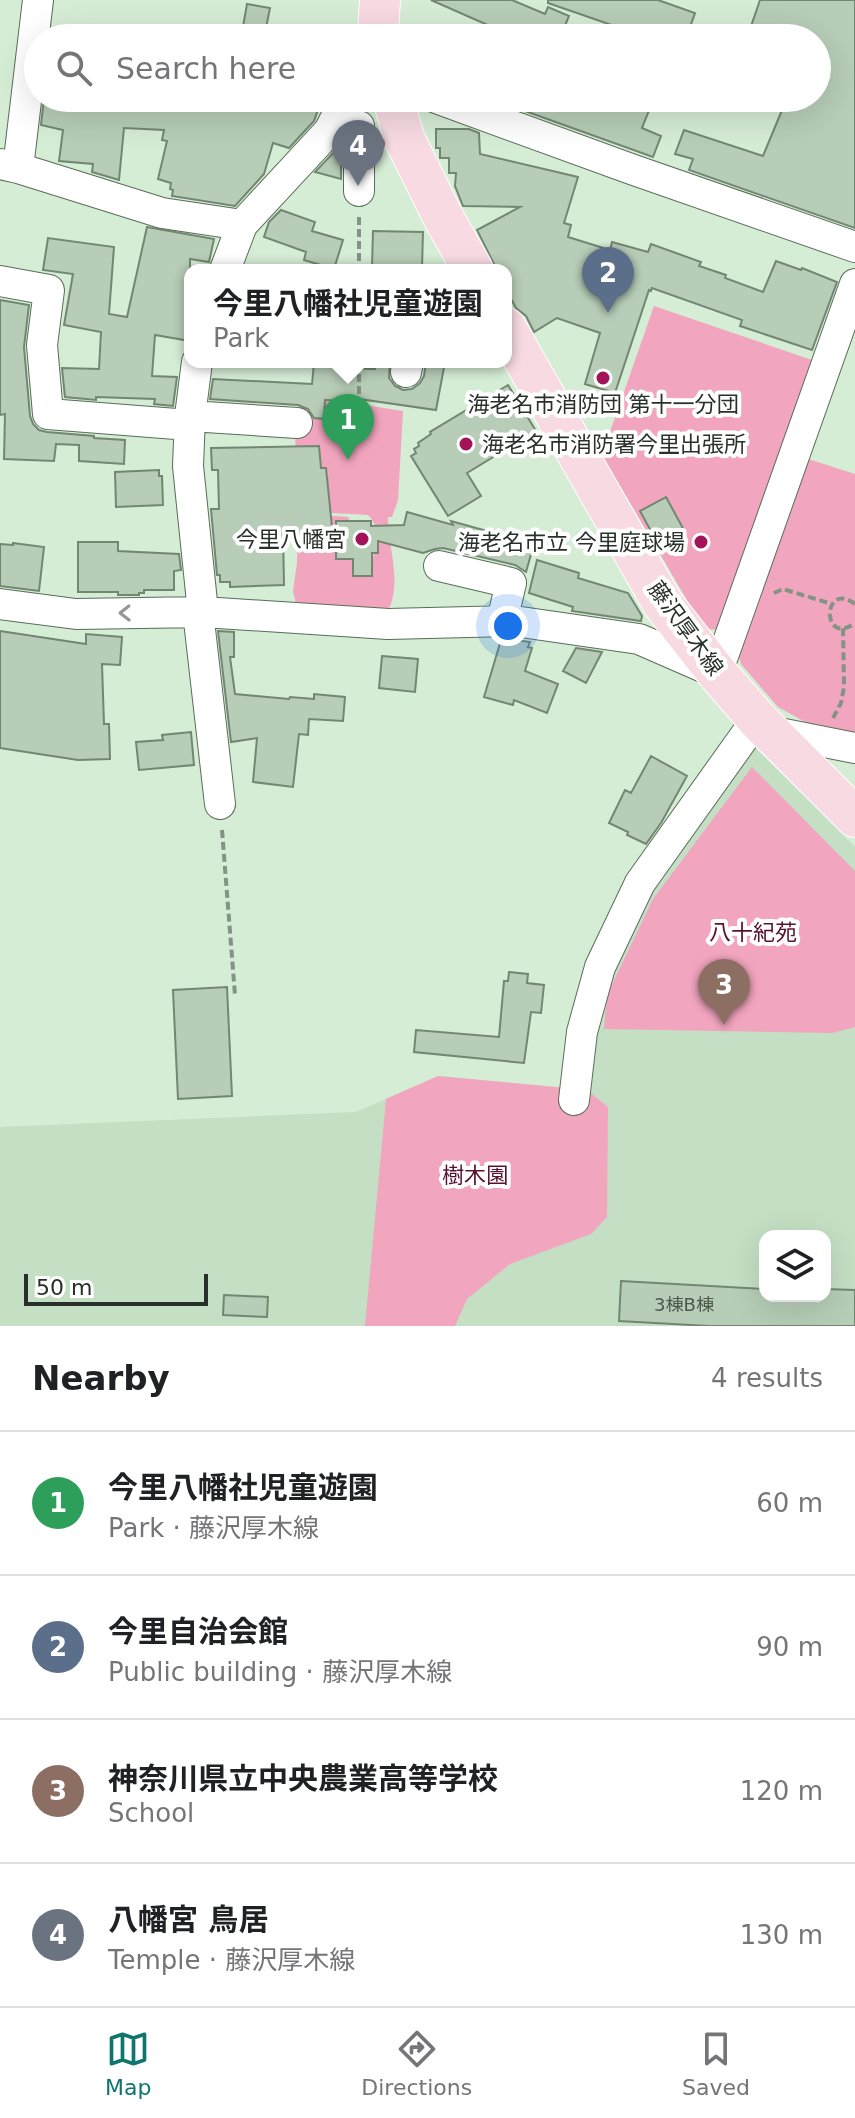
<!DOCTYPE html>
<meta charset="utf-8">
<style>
body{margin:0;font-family:"DejaVu Sans","Noto Sans JP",sans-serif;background:#f2f2f2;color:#202124}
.controls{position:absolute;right:24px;bottom:24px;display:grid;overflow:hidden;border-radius:16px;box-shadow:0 8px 32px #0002}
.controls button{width:72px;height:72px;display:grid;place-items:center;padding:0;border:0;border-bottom:2px solid #e0e0e0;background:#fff;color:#202124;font:40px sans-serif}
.scale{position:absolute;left:24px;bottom:20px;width:184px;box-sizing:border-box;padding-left:8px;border:4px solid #283129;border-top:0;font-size:22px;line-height:28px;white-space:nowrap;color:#283129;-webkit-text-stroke:6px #fff;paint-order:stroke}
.you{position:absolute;left:508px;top:626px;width:28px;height:28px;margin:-20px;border:6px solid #fff;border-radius:50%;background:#1a73e8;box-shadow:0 0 0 12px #1a73e833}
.badge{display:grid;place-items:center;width:52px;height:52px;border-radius:50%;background:#0f766e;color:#fff;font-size:26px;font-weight:700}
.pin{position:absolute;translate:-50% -66px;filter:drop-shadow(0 2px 4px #0008)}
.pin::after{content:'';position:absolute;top:42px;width:28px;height:24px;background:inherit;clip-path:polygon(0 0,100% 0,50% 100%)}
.popup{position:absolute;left:184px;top:264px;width:328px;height:104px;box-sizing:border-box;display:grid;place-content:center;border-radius:16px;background:#fff;filter:drop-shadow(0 2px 6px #0005);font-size:26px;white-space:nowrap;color:#757577}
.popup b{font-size:30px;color:#202124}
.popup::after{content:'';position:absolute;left:50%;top:100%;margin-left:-16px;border:16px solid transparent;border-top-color:#fff}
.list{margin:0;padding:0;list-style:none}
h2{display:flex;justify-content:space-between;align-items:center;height:104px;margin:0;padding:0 32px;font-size:34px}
h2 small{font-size:26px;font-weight:400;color:#757577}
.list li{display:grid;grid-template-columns:52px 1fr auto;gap:24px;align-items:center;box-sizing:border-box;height:144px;padding:0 32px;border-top:2px solid #e0e0e0}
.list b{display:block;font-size:30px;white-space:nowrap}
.list p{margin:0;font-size:26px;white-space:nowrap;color:#757577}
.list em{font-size:26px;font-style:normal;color:#757577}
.icon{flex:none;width:44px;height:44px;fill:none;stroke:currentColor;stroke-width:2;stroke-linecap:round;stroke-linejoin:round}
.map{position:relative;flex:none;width:855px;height:1326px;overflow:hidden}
.search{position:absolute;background:#fff;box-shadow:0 8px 32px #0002;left:24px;right:24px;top:24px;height:88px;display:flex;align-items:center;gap:20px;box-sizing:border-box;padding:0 28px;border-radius:44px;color:#757577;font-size:30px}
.sheet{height:680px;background:#fff}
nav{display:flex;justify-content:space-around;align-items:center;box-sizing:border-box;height:112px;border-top:2px solid #e0e0e0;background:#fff;font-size:22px;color:#757577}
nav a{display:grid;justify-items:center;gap:4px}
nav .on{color:#0f766e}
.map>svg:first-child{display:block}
.built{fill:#c4dfc4;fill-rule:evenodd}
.green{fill:#f2a5be}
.building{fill:#b7cdb7;stroke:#728772;stroke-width:2}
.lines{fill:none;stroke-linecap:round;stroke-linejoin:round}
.minor-casing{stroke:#596d59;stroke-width:32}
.major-casing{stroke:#fff;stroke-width:42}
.path{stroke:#839384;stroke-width:4;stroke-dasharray:8 4;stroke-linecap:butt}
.minor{stroke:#fff;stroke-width:30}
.major{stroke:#f7dae2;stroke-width:40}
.tree{fill:#90737a}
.oneway{stroke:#949894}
.poi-dot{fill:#a21358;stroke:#fff;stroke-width:3}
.labels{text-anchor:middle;stroke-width:8;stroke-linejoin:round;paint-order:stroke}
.number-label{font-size:18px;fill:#4c584c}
.poi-label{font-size:22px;fill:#283129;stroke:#fff;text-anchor:end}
.street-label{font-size:22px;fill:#283129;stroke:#fff}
.park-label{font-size:22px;fill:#581030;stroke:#fff}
</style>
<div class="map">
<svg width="855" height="1326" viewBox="0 0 855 1326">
<rect width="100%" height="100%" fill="#d5ecd5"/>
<path class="built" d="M754,746L855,847V1326H0V1127L356,1112L438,1076L586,1090L587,1058L614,946ZM765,1236H825V1296H765Z"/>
<path class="green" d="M654,306L812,360L720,630L704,629L602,455Z
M300,400L359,404L403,411L398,500L392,517H388C388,548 401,576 390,607L376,614L296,604L293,591L297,563L298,522C318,512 327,516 348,517L371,568C374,547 385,533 368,515L298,511L295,434Z
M802,457L855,474V736L812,726L778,707L741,664L737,649Z
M752,767L855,871V1027L832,1033L604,1029L607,995L653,899Z
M438,1076L587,1090L608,1107L607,1217L591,1234L510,1264L467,1299L455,1326H365L386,1099Z"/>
<path class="building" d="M431,0H512L545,14L548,7L569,16L560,38H517Z
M548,0H658L695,13L686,38H649L548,3Z
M760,0H855V228L689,170L693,159L675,154L684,130L763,156L787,98H817V38H747Z
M247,4L270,8L264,38H241Z
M44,98H92L154,103L155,98H322L314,121L289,148L273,143L264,174L235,206L172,196L173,190L170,189L171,183L158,179L167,141L162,140L164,130L124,128L119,180L92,172L93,164L59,161L63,130L41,125Z
M489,98H654L642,128L661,136L653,157Z
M436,129H469L479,133L480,154L578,177L564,223L571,225L568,237L610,250L612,242L648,252L651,244L701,262L699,266L726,275L725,278L763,292L776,261L801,270L802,268L837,282L812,350L740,326L742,320L652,288L651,291L649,290L615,393L585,384L600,333L557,318L534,332L526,316L516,308L506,290V270H497L477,230L520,207L463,206L455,186L456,173H449V158H440V148H436Z
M335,151L341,152V179L315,172Z
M281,210L315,222L312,231L343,240L334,269L304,260L306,252L264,237L269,222Z
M147,227L214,239L209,262L190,259V341L155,335L152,376L177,377L173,406L154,404L155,399L96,397V400L65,397L62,368L99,369L101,332L64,325L73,274L43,270L48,238L114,247L109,314L127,317Z
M373,231L423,232L422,268L372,267Z
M0,300L29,305L24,347L30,416L33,424L39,430L47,432L94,436V438L125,440L124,464L79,461V445L56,444L54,461L4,459L5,414L0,415Z
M375,362H390L389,378L395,386L403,390L412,389L420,383L424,376L426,362H445L436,410L345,397V401L325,400L324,419L314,418L308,409L298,405L210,399L213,379L312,384L314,363L336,368L375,369Z
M508,385L536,431L467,473L481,496L448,516L411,456L416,453L414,449L419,446L418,443L431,434L430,432Z
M319,446L321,468H326L333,537L283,533L284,585L230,587V582H220V575H217L211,509H219L218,470H212L211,448Z
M159,470V476H162L163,505L116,507L115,472Z
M666,497L685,532L659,546L640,511Z
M407,512L453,525L451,521L534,544L526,572L515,565L443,548L435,549L423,553L378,541V553H372V576H353V559H336V521H371V526L404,525Z
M78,542H118V551L179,554L181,570L174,571V590H144V593H139V595H118V592H78Z
M13,543L44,547L39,591L0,586V544L13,545Z
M537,560L579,573L578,578L628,593L642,616L641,621L572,611L573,607L529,593Z
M0,631L86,644V634L122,637L120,665L102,664L104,724H109L110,759L78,760L0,748Z
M218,631L234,632V657H230L235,694L289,699L290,697L314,699V694L345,697L343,721L309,719L308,735L299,734L293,787L253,782L257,738L231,742Z
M508,639L530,642L528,647L532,648L525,671L558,684L547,713L514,700L513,705L484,697L501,640L507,641Z
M576,648L602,652L586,683L563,671Z
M382,656L418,659L415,692L379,688Z
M191,732L194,765L139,770L136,742L163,740L162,735Z
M651,756L687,776L661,823L646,844L627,835L628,832L609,823L625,790L631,793Z
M509,972L528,974L527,983L544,985L541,1013L531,1012L524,1063L414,1052L416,1030L499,1037L504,981H508Z
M227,987L232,1096L178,1099L173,990Z
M621,1281L765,1289V1296H825V1289L855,1290V1326H709L619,1321Z
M224,1295L268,1297L267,1317L223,1315Z"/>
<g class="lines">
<g class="minor-casing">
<path id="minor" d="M436,98L631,169L855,247
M329,131L359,126V191
M0,164L18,168L162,213L242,225
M18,168L38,0
M225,270L242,225L329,131L346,98
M0,281L49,290L42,345L48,414L189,425
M197,362L190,416L188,466L203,612
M406,372L408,362
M190,416L297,423
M439,566L511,583L502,621
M0,604L76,614L203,612L388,624L514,621L639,639L717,673L855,284
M198,612L220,804
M769,731L855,748
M574,1100L582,1032L600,967L640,883L757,719"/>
</g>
<g class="major-casing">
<path id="major" d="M379,38L378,31L380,0
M393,98L404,138L442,215L473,270
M506,328L663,604L717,673L757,719L855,817"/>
</g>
<path class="path" d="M359,217V270
M359,362V404
M774,593L783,589L832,604
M855,604C822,579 821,648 855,623
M833,718L841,703L844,687L843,628
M222,830L235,995"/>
<use href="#minor" class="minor"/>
<use href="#major" class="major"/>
</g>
<circle class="tree" cx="376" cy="144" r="9"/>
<defs><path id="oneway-chevron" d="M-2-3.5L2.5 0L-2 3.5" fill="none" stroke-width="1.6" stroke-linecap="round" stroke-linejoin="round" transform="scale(2)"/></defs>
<use class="oneway" href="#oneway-chevron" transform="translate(125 613) rotate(179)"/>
<g class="poi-dot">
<circle cx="603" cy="378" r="8"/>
<circle cx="466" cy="444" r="8"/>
<circle cx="362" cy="539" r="8"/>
<circle cx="701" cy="542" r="8"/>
</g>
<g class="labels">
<g class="number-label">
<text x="684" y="1311">3棟B棟</text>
</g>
<g class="poi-label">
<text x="603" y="412" text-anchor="middle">海老名市消防団 第十一分団</text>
<text x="482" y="452" text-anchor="start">海老名市消防署今里出張所</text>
<text x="346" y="547">今里八幡宮</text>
<text x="685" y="550">海老名市立 今里庭球場</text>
</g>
<g class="street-label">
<text transform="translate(686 628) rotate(54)" y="8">藤沢厚木線</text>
</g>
<g class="park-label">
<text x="753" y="940">八十紀苑</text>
<text x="475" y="1183">樹木園</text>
</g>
</g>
</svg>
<div class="controls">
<button><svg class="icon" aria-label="layers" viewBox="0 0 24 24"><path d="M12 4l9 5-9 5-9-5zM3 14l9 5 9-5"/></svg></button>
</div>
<div class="scale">50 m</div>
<div class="you"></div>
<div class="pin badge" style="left:348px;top:460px;background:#2e9e5b">1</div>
<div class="popup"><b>今里八幡社児童遊園</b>Park</div>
<div class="pin badge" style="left:608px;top:313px;background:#5c6f8a">2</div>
<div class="pin badge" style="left:724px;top:1025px;background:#8d6e63">3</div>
<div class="pin badge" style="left:358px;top:186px;background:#6b7280">4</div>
<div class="search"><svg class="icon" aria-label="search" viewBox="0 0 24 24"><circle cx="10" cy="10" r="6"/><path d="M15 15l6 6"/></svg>Search here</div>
</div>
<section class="sheet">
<h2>Nearby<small>4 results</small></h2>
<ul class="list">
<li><span class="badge" style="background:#2e9e5b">1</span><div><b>今里八幡社児童遊園</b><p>Park · 藤沢厚木線</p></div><em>60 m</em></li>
<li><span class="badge" style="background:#5c6f8a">2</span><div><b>今里自治会館</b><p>Public building · 藤沢厚木線</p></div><em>90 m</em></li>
<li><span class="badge" style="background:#8d6e63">3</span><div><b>神奈川県立中央農業高等学校</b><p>School</p></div><em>120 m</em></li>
<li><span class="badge" style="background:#6b7280">4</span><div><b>八幡宮 鳥居</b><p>Temple · 藤沢厚木線</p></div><em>130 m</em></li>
</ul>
</section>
<nav>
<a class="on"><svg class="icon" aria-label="map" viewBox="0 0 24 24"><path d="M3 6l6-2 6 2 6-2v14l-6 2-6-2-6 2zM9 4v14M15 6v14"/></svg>Map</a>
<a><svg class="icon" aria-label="directions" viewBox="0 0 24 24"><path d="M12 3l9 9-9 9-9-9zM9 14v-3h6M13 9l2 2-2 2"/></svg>Directions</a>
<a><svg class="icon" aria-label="saved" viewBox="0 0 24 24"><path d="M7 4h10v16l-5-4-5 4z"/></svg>Saved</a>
</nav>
